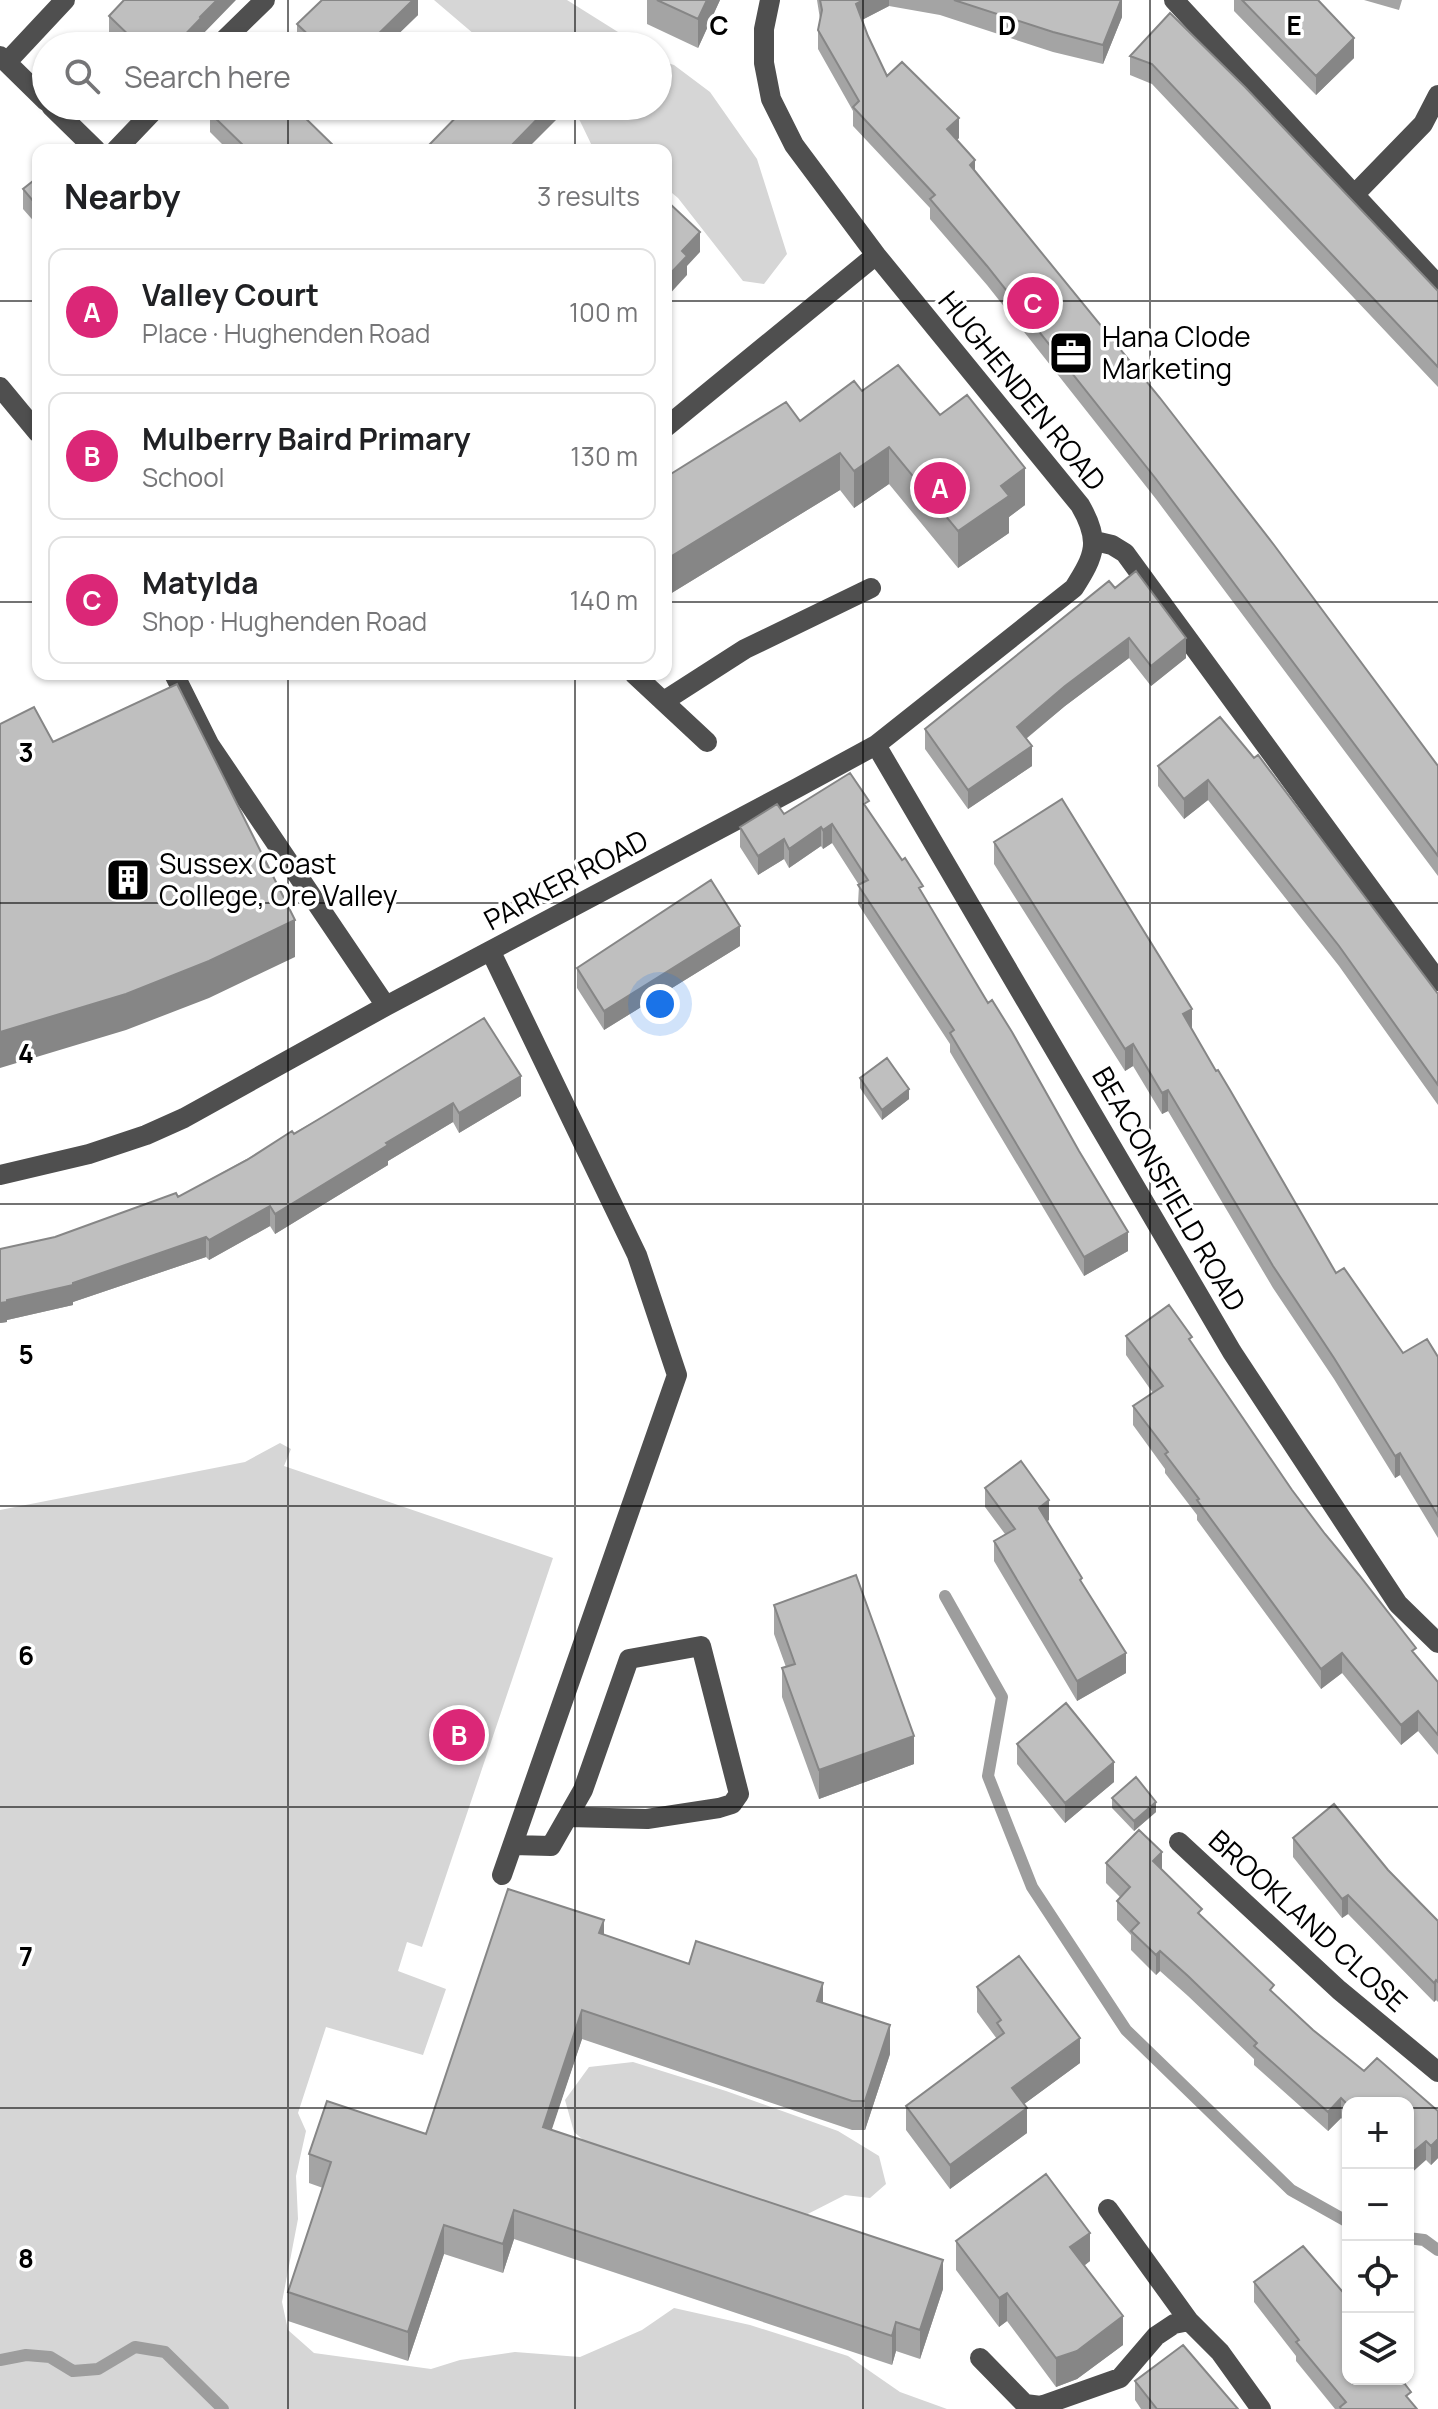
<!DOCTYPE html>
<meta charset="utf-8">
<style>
body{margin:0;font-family:Manrope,sans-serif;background:#f2f2f2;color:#202124}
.controls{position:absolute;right:24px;bottom:24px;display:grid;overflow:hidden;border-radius:16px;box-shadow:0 2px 6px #0004}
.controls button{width:72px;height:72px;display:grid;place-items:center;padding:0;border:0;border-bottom:2px solid #e0e0e0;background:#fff;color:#202124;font:40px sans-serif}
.you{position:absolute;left:660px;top:1004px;width:28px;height:28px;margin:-20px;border:6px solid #fff;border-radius:50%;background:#1a73e8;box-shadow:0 0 0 12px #1a73e833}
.badge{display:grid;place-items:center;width:52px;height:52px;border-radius:50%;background:#db2777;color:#fff;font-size:26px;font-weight:700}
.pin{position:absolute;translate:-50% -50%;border:4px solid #fff;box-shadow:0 2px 8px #0006}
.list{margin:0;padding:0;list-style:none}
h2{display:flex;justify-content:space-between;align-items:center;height:104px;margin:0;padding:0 32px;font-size:34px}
h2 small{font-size:26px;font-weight:400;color:#757577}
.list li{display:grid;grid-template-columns:52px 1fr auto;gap:24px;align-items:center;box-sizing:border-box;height:128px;margin:0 16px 16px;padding:0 16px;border:2px solid #e0e0e0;border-radius:16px}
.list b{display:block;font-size:30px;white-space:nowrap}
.list p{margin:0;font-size:26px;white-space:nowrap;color:#757577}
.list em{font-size:26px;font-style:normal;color:#757577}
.icon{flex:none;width:44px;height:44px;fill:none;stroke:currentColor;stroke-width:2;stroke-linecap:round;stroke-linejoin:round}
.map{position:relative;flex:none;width:1438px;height:2409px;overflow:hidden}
.search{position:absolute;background:#fff;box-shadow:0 2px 6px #0004;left:32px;top:32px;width:640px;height:88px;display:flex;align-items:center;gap:20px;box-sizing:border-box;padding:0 28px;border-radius:44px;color:#757577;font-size:30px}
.panel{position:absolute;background:#fff;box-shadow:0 2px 6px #0004;left:32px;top:144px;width:640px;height:536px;border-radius:16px}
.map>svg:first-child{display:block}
.green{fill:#d6d6d6}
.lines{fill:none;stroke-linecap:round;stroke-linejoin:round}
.stream{stroke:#9d9d9d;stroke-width:12}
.minor{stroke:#4f4f4f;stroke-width:20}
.wall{fill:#a4a4a4}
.shaded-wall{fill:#868686}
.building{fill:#bfbfbf;stroke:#868686;stroke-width:2}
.grid{fill:none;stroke:#000;stroke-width:2;stroke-opacity:0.55}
.labels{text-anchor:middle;stroke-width:7;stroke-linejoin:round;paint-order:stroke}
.poi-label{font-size:28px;fill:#000;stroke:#fff;text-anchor:start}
.street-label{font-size:28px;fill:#000;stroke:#fff}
.grid-label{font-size:26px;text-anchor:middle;font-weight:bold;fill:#000;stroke:#fff;stroke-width:7;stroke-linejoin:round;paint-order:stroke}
</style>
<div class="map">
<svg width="1438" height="2409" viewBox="0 0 1438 2409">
<rect width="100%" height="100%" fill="#fff"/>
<path class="green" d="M434,0H567L618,32L633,46H488Z
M658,60L674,65L710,92L757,159L787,254L764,284L743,281L678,198L666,188V150H594L580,121L566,106H658Z
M280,1443L291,1449L284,1466L553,1558L422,1947L407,1942L398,1971L446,1989L423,2055L326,2027L298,2113L306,2131L296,2176L298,2219L282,2302L288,2330L314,2353L431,2369L460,2360L515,2352L580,2357L642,2330L674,2308L750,2325L848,2356L900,2392L947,2409H0V1510L245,1462Z
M633,2062L726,2091L838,2131L879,2156L886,2184L870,2198L845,2195L794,2221L624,2175L574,2132L565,2100L589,2067Z"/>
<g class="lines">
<path class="stream" d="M945,1596L1002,1697L988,1776L1032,1887L1126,2030L1291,2190L1348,2222
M1408,2238L1424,2240L1438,2250
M0,2360L26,2355L50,2357L73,2371L98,2369L135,2347L165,2352L223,2409"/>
<path class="minor" d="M1174,0L1438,285
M218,46L265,0
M0,56L46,101
M7,62L65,0
M51,106L96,150
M116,150L158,106
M1354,195L1423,124L1438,95
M0,387L38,433
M666,427L876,255
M1095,541L1112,545L1125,553L1438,981
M174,674L209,744L386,1006
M634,674L707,742
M664,701L745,649L871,588
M876,745L1232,1352L1398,1604L1438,1643
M491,952L637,1255L677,1375L502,1875
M0,1175L89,1154L146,1135L184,1118L386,1006L797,788L876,745L1074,588C1095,555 1101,541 1080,505L876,255L794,145L771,99L764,63V29L770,0
M1179,1842L1339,1990L1438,2072
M513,1845L551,1846L583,1790L629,1659L701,1646L739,1794L732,1804L719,1808L647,1819L569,1817
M1108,2209L1189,2321
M980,2358L1025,2404L1041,2406L1120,2378L1156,2336L1174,2324L1189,2321L1220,2352L1261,2409"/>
</g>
<path class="wall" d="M418,0V15L386,46H299L297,44V24Z
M647,0H720L698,48L647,24Z
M817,0H1122V17L1103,64L1053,52L940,15L889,6L862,20L868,36L887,76L959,138L957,140L975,171L1438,766V876L1156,499L987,285L930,219V208L853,126V111L818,49V30L820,19Z
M1234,0H1318L1354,58L1316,95L1234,11Z
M1364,0H1402L1399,10Z
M1170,13L1438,291V387L1152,84L1130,75V56Z
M109,16L201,36V38L193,46H120L109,35Z
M210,113L338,150H228L210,132Z
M38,177V226L23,209V189Z
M940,415L1025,505L1009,517V533L958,568L889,484L854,508L840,490L670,594L666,588V477L800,421Z
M1115,588L1186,658L1151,686L1129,658L1065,706L1026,739L1032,766L968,809L925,749V729Z
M1254,758L1438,994V1105L1339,966L1208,800L1184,819L1158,786V766Z
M869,811L923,895L1128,1251L1084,1276L950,1052V1044L858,904L859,885L832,843L823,849L821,846L789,868L784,859L758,875L740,847V827Z
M994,842L1192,1030L1336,1273L1403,1353L1438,1357V1538L1400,1475L1395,1478L1334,1379L1273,1288L1168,1111L1162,1114L1133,1066L1125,1071L994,864Z
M740,946L604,1030L577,988V968Z
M860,1078L909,1099L882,1120L860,1088Z
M521,1096L459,1133L453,1122L388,1161V1165L275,1234L270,1226L209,1260L206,1257L73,1302V1305L7,1320V1322L0,1323L55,1237L178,1197L324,1116Z
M1126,1336L1192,1344L1292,1490L1416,1656L1438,1682V1755L1418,1731L1401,1745L1342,1673L1321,1689L1197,1520V1515L1165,1473V1469L1133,1425V1406L1153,1393L1126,1355Z
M985,1488L1049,1520L1047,1521L1082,1584L1126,1673L1077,1701L994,1561V1541L1005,1534L985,1507Z
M774,1605L914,1764L819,1799L782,1697V1668L786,1667L774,1634Z
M1017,1744L1114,1782L1065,1823L1017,1764Z
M1112,1798L1156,1812L1134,1831L1112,1808Z
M1293,1838L1388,1870L1438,1921V2002L1436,2000L1434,2002L1348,1914L1342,1918L1293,1857Z
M1106,1863L1162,1869L1202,1917L1274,1994L1313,2030L1364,2071L1438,2111V2158L1431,2165L1426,2160L1408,2103H1348V2124L1341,2118L1328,2131L1254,2065V2059L1188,1996L1160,1971L1156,1975L1131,1950V1935L1117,1920V1901L1120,1897L1106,1883Z
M604,1935L689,1964L823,2003L890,2054L865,2130H852L582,2039L551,2130L943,2289L920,2359L896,2351L892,2365L514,2239L503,2273L444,2254L408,2361L288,2321V2292L323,2188L309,2183V2154L426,2134Z
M977,1987L1080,2063L1024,2104L1027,2133L950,2189L906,2130V2106L997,2039L977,2012Z
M956,2241L1090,2261L1084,2266L1123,2345L1077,2379L1056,2387L1007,2321L999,2327L956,2270Z
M1254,2282L1411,2402L1417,2409H1335L1296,2361V2356L1254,2302Z
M1135,2381L1238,2409H1141L1135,2400Z"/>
<path class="shaded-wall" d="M217,0H236L201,36V38L193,46H174L200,17Z
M413,0H418V15L386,46H366Z
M707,0H720L698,48V19Z
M863,0H889V6L856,23V4Z
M1121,0H1122V17L1103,64V45Z
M1354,38V58L1316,95V76Z
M550,106H565V111L526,150H507Z
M959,118V138L947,148V129Z
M975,160V180L970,165Z
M700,232V252L687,266V275L666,298V278L682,251Z
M889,447V484L854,508V471Z
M840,453V490L670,594V557Z
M1025,468V505L1009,517V533L958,568V531L1001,486Z
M1129,638V658L1065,706L1017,746V727L1065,686Z
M1186,638V658L1151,686V666Z
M1032,746V766L968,809V790Z
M1208,780V800L1184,819V799Z
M832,824V843L823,849V830Z
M821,827V846L789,868V849Z
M784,839V859L758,875V856Z
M295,920V957L209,998L126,1030L0,1068V1032Z
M740,926V946L604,1030V1011Z
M1192,1009V1030L1183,1014Z
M1133,1044V1066L1125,1071V1049Z
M521,1076V1096L459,1133V1113Z
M909,1089V1099L882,1120V1110Z
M1168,1090V1111L1162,1114V1093Z
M453,1103V1122L388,1161V1165L275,1234V1214L386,1143Z
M270,1206V1226L209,1260V1240Z
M1128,1232V1251L1084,1276V1257Z
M206,1237V1257L73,1302V1305L7,1320V1322L0,1323V1303L7,1300L73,1283Z
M1400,1453V1475L1395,1478V1456Z
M1049,1500V1520L1039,1528V1508Z
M1126,1653V1673L1077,1701V1681Z
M1342,1653V1673L1321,1689V1669Z
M1418,1711V1731L1401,1745V1725Z
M914,1736V1764L819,1799V1770Z
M1114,1762V1782L1065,1823V1803Z
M1156,1802V1812L1134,1831V1821Z
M1162,1852V1872L1153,1861Z
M1348,1895V1914L1342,1918V1899Z
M604,1920V1949L599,1933Z
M1160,1951V1971L1156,1975V1955Z
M1436,1980V2000L1434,2002V1983Z
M823,1983V2012L817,2001Z
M582,2010V2039L543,2156V2127Z
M890,2025V2054L865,2130V2101Z
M1080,2038V2063L1012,2113V2088Z
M1341,2098V2118L1328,2131V2112Z
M1027,2108V2133L950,2189V2165Z
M1438,2139V2158L1431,2165V2146Z
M1426,2141V2160L1408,2176V2156Z
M514,2210V2239L503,2273V2244Z
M444,2225V2254L408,2361V2332Z
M1090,2233V2261L1070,2276V2247Z
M943,2260V2289L920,2359V2330Z
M1007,2293V2321L999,2327V2298Z
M1123,2316V2345L1077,2379L1056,2387V2358Z
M896,2322V2351L892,2365V2336Z"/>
<path class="building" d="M124,0H217L200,17L201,18L174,46H140L109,16Z
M322,0H413L366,46H320L297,24Z
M657,0H707L698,19Z
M820,0H863L856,4L868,36L887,76L902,62L959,118L947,129L975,160L970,165L1160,398L1274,545L1438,766V856L1156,479L987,266L930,199L935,195L853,107L859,101L818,30L822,10Z
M954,0H1121L1103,45L1053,32Z
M1242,0H1318L1354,38L1316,76Z
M1170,13L1245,87L1438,291V367L1152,64L1130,56Z
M216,106H293L338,150H248L210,113Z
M467,106H550L507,150H436L430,144Z
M38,177V207L23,189Z
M668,202L700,232L682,251L687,256L666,278V203Z
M898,365L940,415L967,395L1025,468L1001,486L1009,496L958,531L889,447L854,471L840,453L670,557L666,551V477L786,402L800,421L854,381L862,391Z
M1136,571L1186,638L1151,666L1129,638L1065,686L1017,727L1032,746L968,790L925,729L1109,581L1115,588Z
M177,684L295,920L209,961L126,994L0,1032V724L34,707L53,742Z
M1220,717L1254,758L1258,755L1438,994V1085L1339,946L1208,780L1184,799L1158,766Z
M850,773L869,801L864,804L902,860L905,858L923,886L919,888L988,1003L992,1000L1012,1032L1079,1151L1128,1232L1084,1257L950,1033L954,1030L858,885L868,880L832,824L823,830L821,827L789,849L784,839L758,856L740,827L777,804L784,814Z
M1062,799L1192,1009L1183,1014L1216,1071L1218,1070L1230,1090L1336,1273L1344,1268L1403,1353L1427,1339L1438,1357V1516L1400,1453L1395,1456L1334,1358L1273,1266L1168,1090L1162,1093L1133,1044L1125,1049L994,842Z
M711,880L740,926L604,1011L577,968Z
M484,1018L521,1076L459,1113L453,1103L386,1143L388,1145L275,1214L270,1206L209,1240L206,1237L73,1283V1285L7,1300V1302L0,1303V1249L55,1237L176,1193L178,1197L247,1160L292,1131L294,1134L324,1116Z
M887,1058L909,1089L882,1110L860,1078Z
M1169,1305L1192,1337L1189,1339L1292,1490L1325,1534L1359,1575L1416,1648L1412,1651L1438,1682V1735L1418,1711L1401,1725L1342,1653L1321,1669L1197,1500L1199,1499L1165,1454L1168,1452L1133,1406L1163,1386L1126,1336Z
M1021,1461L1049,1500L1039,1508L1082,1578L1080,1580L1126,1653L1077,1681L994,1541L1015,1529L985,1488Z
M856,1575L914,1736L819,1770L782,1668L795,1664L774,1605Z
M1066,1703L1114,1762L1065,1803L1017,1744Z
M1136,1777L1156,1802L1134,1821L1112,1798Z
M1334,1804L1388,1870L1438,1921V1982L1436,1980L1434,1983L1348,1895L1342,1899L1293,1838Z
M1139,1830L1162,1852L1153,1861L1202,1909L1198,1913L1274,1985L1270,1990L1313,2030L1364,2071L1377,2058L1438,2111V2139L1431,2146L1426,2141L1408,2156V2103H1348V2105L1341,2098L1328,2112L1254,2046L1257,2043L1188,1976L1160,1951L1156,1955L1131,1931L1139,1923L1117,1901L1130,1887L1106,1863Z
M508,1889L604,1920L599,1933L689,1964L696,1941L823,1983L817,2001L890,2025L865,2101H852L582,2010L543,2127L943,2260L920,2330L896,2322L892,2336L514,2210L503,2244L444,2225L408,2332L288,2292L331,2162L309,2154L327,2101L426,2134Z
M1019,1956L1080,2038L1012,2088L1027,2108L950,2165L906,2106L1004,2033L997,2023L1001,2020L977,1987Z
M1046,2174L1090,2233L1070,2247L1123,2316L1077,2351L1056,2358L1007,2293L999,2298L956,2241Z
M1303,2246L1348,2298V2379H1401L1411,2392L1406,2396L1417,2409H1341L1340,2407L1346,2402L1296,2342L1299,2340L1254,2282Z
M1183,2345L1238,2409H1157L1135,2381Z"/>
<path class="grid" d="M288,0V46M575,0V46M863,0V2409M1150,0V2409M288,106V150M575,106V150M0,301H38M666,301H1438M0,602H38M666,602H1438M288,674V2409M575,674V2409M0,903H1438M0,1204H1438M0,1506H1438M0,1807H1438M0,2108H1348M1408,2108H1438"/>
<defs>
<g id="office-square" transform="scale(2.3)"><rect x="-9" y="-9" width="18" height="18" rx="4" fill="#000" stroke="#fff"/><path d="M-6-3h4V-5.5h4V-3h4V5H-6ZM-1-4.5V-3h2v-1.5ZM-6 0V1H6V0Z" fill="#fff"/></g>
<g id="building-square" transform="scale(2.3)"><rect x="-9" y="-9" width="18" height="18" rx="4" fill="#000" stroke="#fff"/><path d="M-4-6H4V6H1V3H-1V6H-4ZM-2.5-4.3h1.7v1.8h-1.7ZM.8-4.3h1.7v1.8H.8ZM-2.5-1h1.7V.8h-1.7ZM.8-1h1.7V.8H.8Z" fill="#fff"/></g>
</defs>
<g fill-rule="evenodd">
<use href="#office-square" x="1071" y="353"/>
<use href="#building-square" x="128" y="880"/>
</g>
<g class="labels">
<g class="poi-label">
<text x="1102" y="347">Hana Clode<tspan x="1102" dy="32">Marketing</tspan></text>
<text x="159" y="874">Sussex Coast<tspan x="159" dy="32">College, Ore Valley</tspan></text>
</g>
<g class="street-label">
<text transform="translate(1022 391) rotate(51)" y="10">HUGHENDEN ROAD</text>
<text transform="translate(566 880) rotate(-28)" y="10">PARKER ROAD</text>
<text transform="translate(1169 1189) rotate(60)" y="10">BEACONSFIELD ROAD</text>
<text transform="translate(1308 1921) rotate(42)" y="10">BROOKLAND CLOSE</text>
</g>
</g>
<g class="grid-label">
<text x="719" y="35">C</text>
<text x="1007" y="35">D</text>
<text x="1294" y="35">E</text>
<text x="26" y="762">3</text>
<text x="26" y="1063">4</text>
<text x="26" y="1364">5</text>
<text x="26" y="1665">6</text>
<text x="26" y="1966">7</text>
<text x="26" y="2268">8</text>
</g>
</svg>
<div class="controls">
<button>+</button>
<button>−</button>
<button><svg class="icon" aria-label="locate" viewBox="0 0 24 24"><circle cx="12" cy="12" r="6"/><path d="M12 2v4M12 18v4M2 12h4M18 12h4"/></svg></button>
<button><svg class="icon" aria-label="layers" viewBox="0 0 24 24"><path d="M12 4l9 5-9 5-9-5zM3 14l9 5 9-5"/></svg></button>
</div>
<div class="you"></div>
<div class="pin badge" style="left:940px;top:488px">A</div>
<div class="pin badge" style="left:459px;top:1735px">B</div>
<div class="pin badge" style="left:1033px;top:303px">C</div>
<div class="search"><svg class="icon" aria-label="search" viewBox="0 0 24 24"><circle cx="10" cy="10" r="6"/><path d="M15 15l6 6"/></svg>Search here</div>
<section class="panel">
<h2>Nearby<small>3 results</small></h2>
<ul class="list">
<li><span class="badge">A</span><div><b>Valley Court</b><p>Place · Hughenden Road</p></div><em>100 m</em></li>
<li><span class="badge">B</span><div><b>Mulberry Baird Primary</b><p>School</p></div><em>130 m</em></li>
<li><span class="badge">C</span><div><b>Matylda</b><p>Shop · Hughenden Road</p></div><em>140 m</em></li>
</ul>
</section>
</div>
